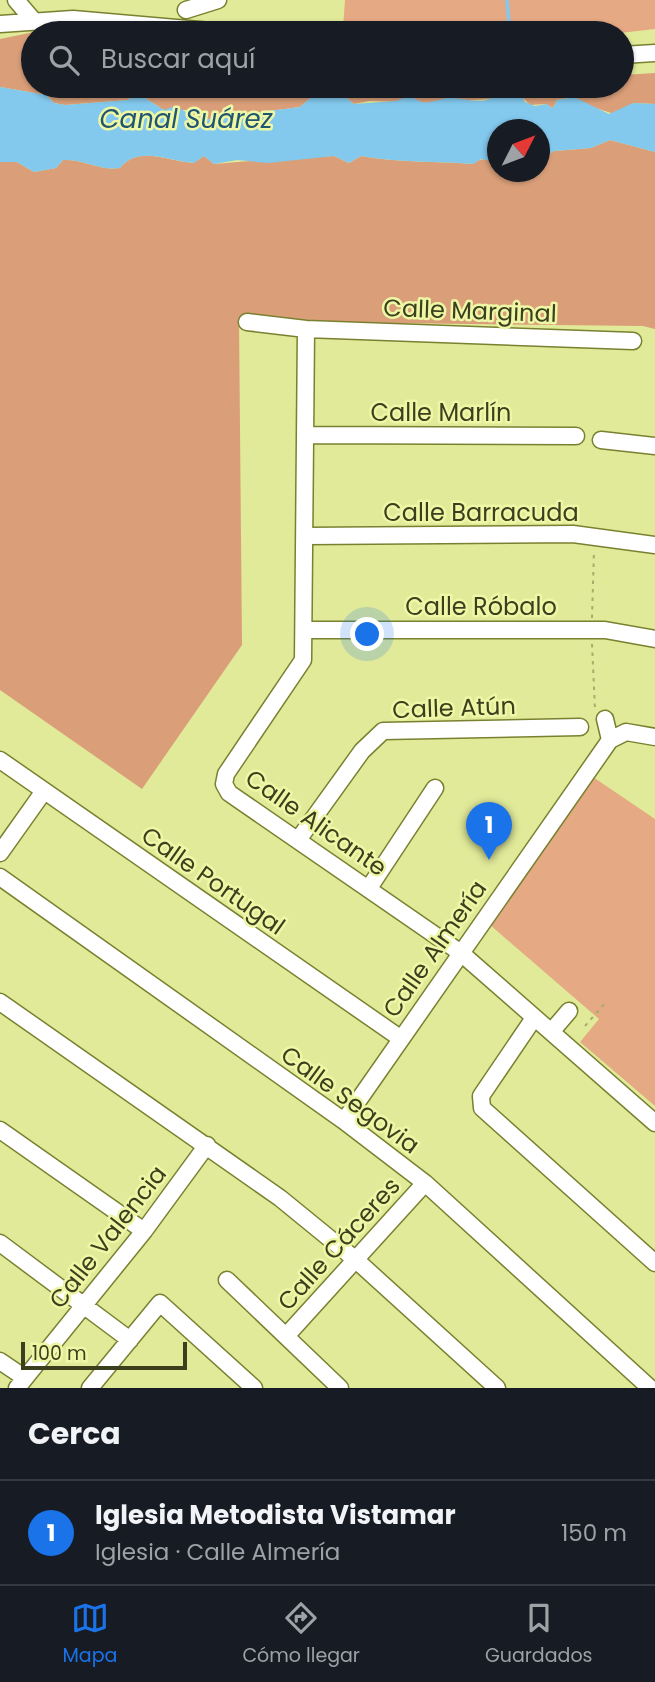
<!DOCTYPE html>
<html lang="es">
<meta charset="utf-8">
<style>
body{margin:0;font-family:Poppins,sans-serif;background:#242831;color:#f1f3f6}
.compass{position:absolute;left:487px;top:119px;width:63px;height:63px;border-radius:50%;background:#171b24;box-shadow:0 2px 5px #0004;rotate:48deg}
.scale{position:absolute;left:21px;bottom:18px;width:166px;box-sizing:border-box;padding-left:7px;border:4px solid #3c3f1e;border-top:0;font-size:19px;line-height:24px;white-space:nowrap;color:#3c3f1e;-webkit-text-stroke:5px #eef7a5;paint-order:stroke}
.you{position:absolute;left:368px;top:635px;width:24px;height:24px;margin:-18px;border:5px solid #fff;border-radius:50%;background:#1a73e8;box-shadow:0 0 0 10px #1a73e833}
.badge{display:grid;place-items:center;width:46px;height:46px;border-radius:50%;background:#1a73e8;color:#fff;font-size:23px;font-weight:700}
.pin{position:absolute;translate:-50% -58px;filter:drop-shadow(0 2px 4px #0008)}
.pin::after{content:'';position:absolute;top:37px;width:24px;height:21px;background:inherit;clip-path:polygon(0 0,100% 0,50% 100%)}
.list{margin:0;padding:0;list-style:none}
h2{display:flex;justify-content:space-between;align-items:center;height:91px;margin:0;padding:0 28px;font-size:30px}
h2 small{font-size:23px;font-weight:400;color:#9ea1a6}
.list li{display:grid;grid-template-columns:46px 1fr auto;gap:21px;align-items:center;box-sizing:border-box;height:105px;padding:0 28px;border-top:2px solid #363941}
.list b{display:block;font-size:26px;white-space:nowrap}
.list p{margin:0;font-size:23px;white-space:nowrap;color:#9ea1a6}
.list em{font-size:23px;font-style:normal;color:#9ea1a6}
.icon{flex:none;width:38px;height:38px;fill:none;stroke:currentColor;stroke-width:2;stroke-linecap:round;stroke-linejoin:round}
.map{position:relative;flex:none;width:655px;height:1388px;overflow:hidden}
.search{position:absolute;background:#171b24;box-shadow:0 2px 5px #0004;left:21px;right:21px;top:21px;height:77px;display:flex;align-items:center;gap:18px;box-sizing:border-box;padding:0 24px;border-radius:38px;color:#9ea1a6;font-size:26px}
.sheet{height:196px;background:#171b24}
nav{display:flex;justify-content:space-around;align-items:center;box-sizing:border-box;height:98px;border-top:2px solid #363941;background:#171b24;font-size:19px;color:#9ea1a6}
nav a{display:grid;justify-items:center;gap:4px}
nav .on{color:#1a73e8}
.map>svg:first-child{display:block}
.green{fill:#e5a983}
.forest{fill:#da9f79}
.water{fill:#83c8ed}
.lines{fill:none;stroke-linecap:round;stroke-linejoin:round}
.stream{stroke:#83c8ed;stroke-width:3.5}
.minor-casing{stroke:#79802f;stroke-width:19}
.path{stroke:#a6ad6d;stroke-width:2;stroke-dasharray:3.5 5;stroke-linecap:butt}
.minor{stroke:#fff;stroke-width:16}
.labels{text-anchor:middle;stroke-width:5;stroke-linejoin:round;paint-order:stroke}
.street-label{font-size:24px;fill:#3c3f1e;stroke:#eef7a5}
.water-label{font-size:26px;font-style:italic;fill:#215671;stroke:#eef7a5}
</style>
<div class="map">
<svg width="655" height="1388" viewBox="0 0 655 1388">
<rect width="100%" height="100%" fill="#e1ea99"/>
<path class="green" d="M345,0H655V29L620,33H451L343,28Z
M590,775L655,819V1106L580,1042L599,1019L489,924Z"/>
<path class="forest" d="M34,32L44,33H33V86H496L490,99L460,101L449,98L428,103L370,101L354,104L338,91L317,92L300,107L209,119L195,117L186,110H164L137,93L128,100L65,105L54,103L46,95L0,87V39Z
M655,73V104L633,103L614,114L587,105L574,97L557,100L553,108L546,104L530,105L517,92L516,86H622V75Z
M610,140L655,152V329L643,326L308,322L239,318L242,645L142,789L0,690V162H17L34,172L56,168L63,160C84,159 100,171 120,168C138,145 168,161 193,163L204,156L214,164L262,160L334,156L349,163L361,156C399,163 437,161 473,164C481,157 488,159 497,162L498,172H540V157L554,151L591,148Z"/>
<path class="water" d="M496,86H516L525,102L535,106L546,104L553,108L557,100L574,97L609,114L633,103L655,104V152L610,140L591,148L554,151L541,159L540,130H498L497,162L481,159L473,164C437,161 399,163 361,156L349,163L334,156L268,163L237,160L214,164L204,156L194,163C169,161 138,145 120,168C100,171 84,159 63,160L56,168L34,172L17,162H0V87L46,95L54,103L65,105L128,100L137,93L164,110L175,106L195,117L209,119L300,107L317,92L327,89L338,91L354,104L396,101L411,95C424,109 434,99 449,98C463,97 475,104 490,99Z"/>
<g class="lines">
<path class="stream" d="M507,0L510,33"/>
<g class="minor-casing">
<path id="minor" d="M16,0L33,20
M186,10L218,0
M0,24L73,19L234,33
M622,55L655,53
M247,322L306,329L633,341
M306,329L303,660L226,774L224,784L229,793L461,953L655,1123
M306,435L576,436
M601,440L655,446
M306,536L573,534L655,545
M306,630H605L655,639
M605,719L610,740
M0,760L400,1038
M298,840L362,751L383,731L580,727
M0,853L44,791
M0,877L344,1121L425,1183L650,1388
M369,888L435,788
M0,1002L280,1198L356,1260L497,1388
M534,1018L481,1096L482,1108L655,1263
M551,1032L569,1011
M344,1121L610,740L626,732L655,737
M0,1130L144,1231
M0,1243L130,1340
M227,1280L340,1388
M287,1335L425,1183
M0,1361L25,1378
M17,1388L144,1231L207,1145
M90,1388L160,1303L254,1388"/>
</g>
<path class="path" d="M592,618L594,550
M592,644L595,709
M585,1026L606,1002"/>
<use href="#minor" class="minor"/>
</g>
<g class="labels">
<g class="street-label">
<text transform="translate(470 311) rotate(2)" y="8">Calle Marginal</text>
<text x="441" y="421">Calle Marlín</text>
<text x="481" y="521">Calle Barracuda</text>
<text x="481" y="615">Calle Róbalo</text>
<text transform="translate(454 708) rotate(-2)" y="8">Calle Atún</text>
<text transform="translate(316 823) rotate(35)" y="8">Calle Alicante</text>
<text transform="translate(213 881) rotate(35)" y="8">Calle Portugal</text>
<text transform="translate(435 949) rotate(-55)" y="8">Calle Almería</text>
<text transform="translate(350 1100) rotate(36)" y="8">Calle Segovia</text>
<text transform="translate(108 1237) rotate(-52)" y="8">Calle Valencia</text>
<text transform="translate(339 1244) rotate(-48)" y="8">Calle Cáceres</text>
</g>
<g class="water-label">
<text x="186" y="128">Canal Suárez</text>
</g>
</g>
</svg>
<svg class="compass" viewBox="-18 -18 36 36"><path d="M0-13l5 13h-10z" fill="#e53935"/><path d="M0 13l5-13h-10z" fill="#9ea1a6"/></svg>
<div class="scale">100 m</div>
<div class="you"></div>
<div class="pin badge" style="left:489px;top:860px">1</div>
<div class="search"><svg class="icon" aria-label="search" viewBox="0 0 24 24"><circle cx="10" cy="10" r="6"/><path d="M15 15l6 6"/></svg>Buscar aquí</div>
</div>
<section class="sheet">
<h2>Cerca<small></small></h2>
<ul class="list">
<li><span class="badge">1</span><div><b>Iglesia Metodista Vistamar</b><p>Iglesia · Calle Almería</p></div><em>150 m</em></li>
</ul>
</section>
<nav>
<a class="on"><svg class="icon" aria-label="map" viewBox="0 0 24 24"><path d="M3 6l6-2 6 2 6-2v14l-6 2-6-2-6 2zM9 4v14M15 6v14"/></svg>Mapa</a>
<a><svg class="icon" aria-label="directions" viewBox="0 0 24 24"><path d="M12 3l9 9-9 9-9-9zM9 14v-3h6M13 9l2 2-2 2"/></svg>Cómo llegar</a>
<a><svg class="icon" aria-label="saved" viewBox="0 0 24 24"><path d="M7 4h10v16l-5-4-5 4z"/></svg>Guardados</a>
</nav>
